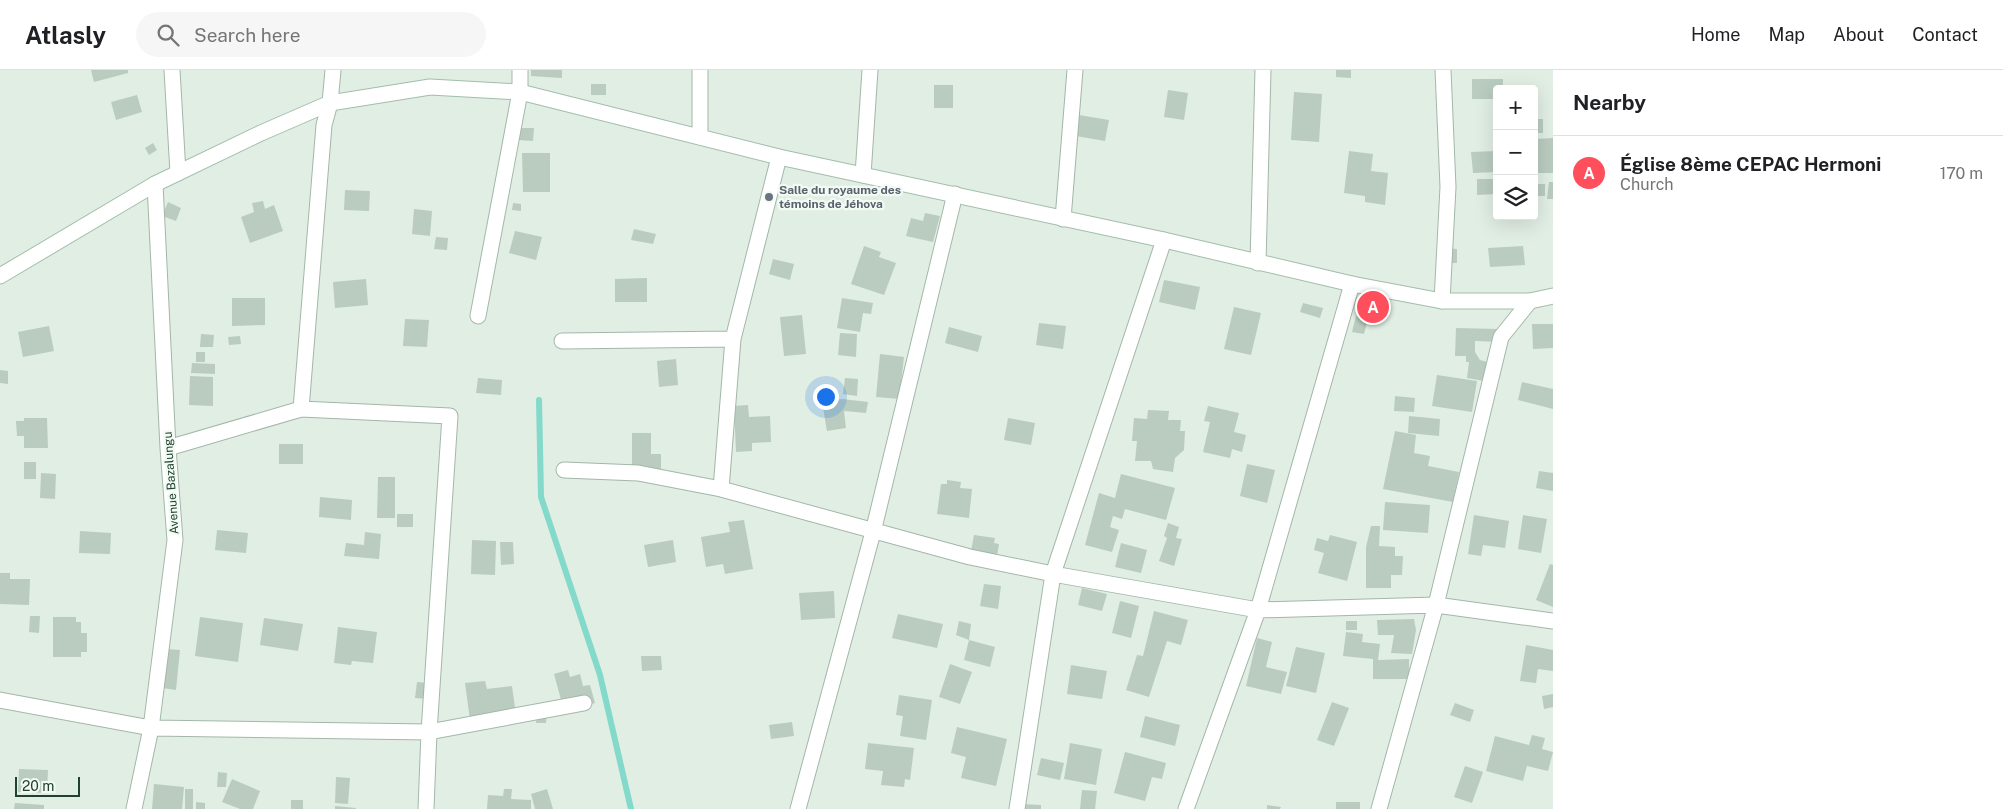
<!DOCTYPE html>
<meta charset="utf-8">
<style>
body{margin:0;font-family:"Public Sans",sans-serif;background:#f6f6f6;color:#202124}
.controls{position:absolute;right:15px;top:15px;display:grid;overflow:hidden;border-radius:5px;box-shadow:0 5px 20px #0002}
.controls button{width:45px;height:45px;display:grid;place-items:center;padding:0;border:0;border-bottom:1px solid #e0e0e0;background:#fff;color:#202124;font:25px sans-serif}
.scale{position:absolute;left:15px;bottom:12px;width:65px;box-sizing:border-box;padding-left:5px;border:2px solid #1f412d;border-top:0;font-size:14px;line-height:18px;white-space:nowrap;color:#1f412d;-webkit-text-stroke:4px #f2faf4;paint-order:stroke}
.you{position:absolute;left:825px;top:326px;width:18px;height:18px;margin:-12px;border:4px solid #fff;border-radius:50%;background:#1a73e8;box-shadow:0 0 0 8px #1a73e833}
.badge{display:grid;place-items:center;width:32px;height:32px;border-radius:50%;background:#ff4e5c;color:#fff;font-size:16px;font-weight:700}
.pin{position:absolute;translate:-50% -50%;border:2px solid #fff;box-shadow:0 1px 5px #0006}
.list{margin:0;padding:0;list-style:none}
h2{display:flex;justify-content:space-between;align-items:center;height:65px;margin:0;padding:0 20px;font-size:21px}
h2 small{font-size:16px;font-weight:400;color:#757577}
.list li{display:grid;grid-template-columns:32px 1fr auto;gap:15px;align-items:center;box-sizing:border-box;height:75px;padding:0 20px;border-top:1px solid #e0e0e0}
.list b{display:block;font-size:19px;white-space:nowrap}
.list p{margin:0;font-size:16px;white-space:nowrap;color:#757577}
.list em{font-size:16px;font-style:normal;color:#757577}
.icon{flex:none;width:28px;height:28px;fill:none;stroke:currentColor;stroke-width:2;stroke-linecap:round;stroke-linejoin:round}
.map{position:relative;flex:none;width:1553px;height:739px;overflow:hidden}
header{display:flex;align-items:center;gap:30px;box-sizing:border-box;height:70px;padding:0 25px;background:#fff;border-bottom:1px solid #e0e0e0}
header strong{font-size:24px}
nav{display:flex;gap:28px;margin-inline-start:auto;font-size:18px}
.search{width:350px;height:45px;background:#f6f6f6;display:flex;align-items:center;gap:12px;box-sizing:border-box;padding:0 18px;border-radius:28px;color:#757577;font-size:19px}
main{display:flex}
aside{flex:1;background:#fff}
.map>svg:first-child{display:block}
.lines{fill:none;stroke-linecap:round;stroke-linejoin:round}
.stream{stroke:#83d9ca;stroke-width:6}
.building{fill:#b9ccbf}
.street-casing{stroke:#a3b7a9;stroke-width:17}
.secondary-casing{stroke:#a1beab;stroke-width:17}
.street{stroke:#fff;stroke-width:15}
.secondary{stroke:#fff;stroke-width:15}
.worship-dot{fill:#6b7280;stroke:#f2faf4;stroke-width:2}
.labels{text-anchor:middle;stroke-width:4.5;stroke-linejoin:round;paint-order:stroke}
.worship-label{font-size:12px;font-weight:bold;fill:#5b616d;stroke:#f2faf4;text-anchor:start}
.street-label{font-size:12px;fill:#1f412d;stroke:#f2faf4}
</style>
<header>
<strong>Atlasly</strong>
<div class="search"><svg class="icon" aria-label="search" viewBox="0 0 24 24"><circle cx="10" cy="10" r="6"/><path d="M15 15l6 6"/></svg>Search here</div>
<nav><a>Home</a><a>Map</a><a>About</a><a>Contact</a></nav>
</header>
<main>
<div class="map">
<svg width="1553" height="739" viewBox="0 0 1553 739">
<rect width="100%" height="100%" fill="#e1eee4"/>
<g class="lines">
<path class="stream" d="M539,330L541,427L600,605L631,739"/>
</g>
<path class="building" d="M91,0H128V3L94,12Z
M531,0H562V8L531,6Z
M1336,0H1351V8L1336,7Z
M1472,9H1503V19H1497V29H1472Z
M591,14H606V25H591Z
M934,15H953V38H934Z
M1526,15L1537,16L1536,34L1534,19H1526Z
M1168,20L1188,23L1184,50L1164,47Z
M1294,22L1322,24L1319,72L1291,70Z
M137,25L142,42L116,50L111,32Z
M1079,45L1109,50L1105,71L1076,66Z
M1534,49H1543V63H1534Z
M519,58H534L533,71L518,70Z
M1553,68V103H1534V69Z
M153,73L157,80L149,85L145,78Z
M1349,81L1373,84L1371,101L1388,103L1385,135L1365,132V126L1344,123Z
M1497,81V102L1473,103L1471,82Z
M522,83H550V122H523Z
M1477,109H1497V124L1477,125Z
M1549,112H1553V129H1547Z
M1534,114H1545V126H1534Z
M345,120L370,121L369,141L344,140Z
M263,131L265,139L274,135L283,161L250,173L241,147L254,142L252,133Z
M168,132L181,138L176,151L162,146Z
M513,133L521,134V141L512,140Z
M414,139L432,141L430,166L412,164Z
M925,143L940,146L933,172L906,166L911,148L923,151Z
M634,159L656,164L653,174L631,170Z
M515,161L542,167L536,190L509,183Z
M436,167L448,168L447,180L434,179Z
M864,176L881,182L879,187L896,193L884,225L851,214Z
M1523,176L1525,195L1490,197L1488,178Z
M1444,178L1457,179V193H1444Z
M773,189L794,194L790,210L769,204Z
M647,208V232H615V209Z
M366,209L368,235L335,238L333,212Z
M1164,210L1200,217L1195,240L1159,232Z
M232,228H265V255L232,256Z
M842,228L873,233L871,244L863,243L860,262L837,258Z
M1303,233L1323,238L1320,248L1300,242Z
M1234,237L1261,243L1251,285L1224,279Z
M802,245L806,284L784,286L780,247Z
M1356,246L1368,249L1364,264L1352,262Z
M405,249L429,250L427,277L403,276Z
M1039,253L1066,256L1063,279L1036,275Z
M1532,254H1553V278L1533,279Z
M49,256L54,281L23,287L18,262Z
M949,257L982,266L978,282L945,273Z
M1456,258L1498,259V272L1475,271V282L1480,290L1494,294L1490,312L1467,308L1469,292H1466V286H1455Z
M840,263L857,264L856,287L838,285Z
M201,264L214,265L213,277H200Z
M240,266L241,274L229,275L228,267Z
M196,282H205V292H196Z
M880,284L904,287L899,329L876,327Z
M676,289L678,315L659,317L657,291Z
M192,293L215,294V304L191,303Z
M0,300L8,301V314L0,313Z
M1437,305L1477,311L1472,342L1432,336Z
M190,306L213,307V336L189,335Z
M478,308L502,310L501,325L476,323Z
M845,308L858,309L857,326L843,324Z
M1522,312L1553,319V339L1518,330Z
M1395,326L1415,328L1414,342L1394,341Z
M842,329L868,332L866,343L844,341L846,358L827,361L822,332Z
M748,335L749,347L770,346L771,372L752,373V381L736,382L734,336Z
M1208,336L1239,343L1234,362L1246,365L1242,382L1232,379L1230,388L1203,382L1210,352L1204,351Z
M1148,340L1169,341L1168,350H1181L1180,361H1185L1184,380L1175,388L1173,402L1153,399L1151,391H1135L1137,371H1132L1134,348L1147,349Z
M1409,346L1440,349L1439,366L1408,363Z
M24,348H47L48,378H24V366H17L16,351H24Z
M1008,348L1035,353L1031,375L1004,370Z
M1395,361L1416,365L1414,383L1430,386L1428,396L1459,402L1453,432L1383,419Z
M632,363H651V384H661V400H632Z
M279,374H303V394H279Z
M24,392H36V409H24Z
M1247,394L1275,400L1267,433L1240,426Z
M1539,401L1553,403V421L1536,418Z
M41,403L56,404L55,429L40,428Z
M1121,404L1175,418L1166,450L1125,439L1122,449L1113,446L1110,457L1119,460L1112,482L1085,475L1099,423L1115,428Z
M378,407H395V448H377Z
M947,410L961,412L960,418L972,419L969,448L937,444L941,414H947Z
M320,427L352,430L351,450L319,447Z
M1385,432L1430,435L1428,463L1383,460Z
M397,444H413V457H397Z
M1474,445L1509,451L1505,478L1483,475L1481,486L1468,484Z
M1523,445L1547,449L1541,483L1518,479Z
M744,450L753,499L725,504L723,494L706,497L701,467L730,462L728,452Z
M1168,453L1179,457L1176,468L1182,469L1174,496L1159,491L1167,468L1164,466Z
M1371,456H1380L1379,476L1395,477V486H1403L1402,505H1391V518H1366V477Z
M217,460L248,463L246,483L215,480Z
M80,461L111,463L110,484L79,483Z
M365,462L381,464L379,489L344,486L346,473L364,475Z
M974,465L995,468L994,473L999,474L996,492L970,487Z
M1330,465L1357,472L1347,511L1318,503L1324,483L1314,480L1317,468L1328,471Z
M472,470L496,471L495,505L471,504Z
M673,470L676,492L648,497L644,475Z
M500,472H513L514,494L501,495Z
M1121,473L1147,480L1141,503L1115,497Z
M1550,494L1553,495V537L1536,530Z
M0,503H10V509H30L29,535L0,534Z
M984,514L1001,516L998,539L980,536Z
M1082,518L1107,524L1102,541L1078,535Z
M834,521L835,548L801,550L799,523Z
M1120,531L1139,536L1131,568L1112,563Z
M1154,541L1188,550L1181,575L1167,571L1149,627L1126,620L1137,585L1143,586Z
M898,544L943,554L937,578L892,568Z
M30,546H40L39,563L29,562Z
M53,547H76V552H81V563H87V582H81V587H53Z
M200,547L243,553L238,592L195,586Z
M264,548L303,554L298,581L260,575Z
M1414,549L1416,560L1412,584L1391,583L1394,565H1378L1377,550Z
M959,551L971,554L969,570L956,565Z
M1346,551H1357V560H1346Z
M338,557L377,562L373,593L352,591L351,595L334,593Z
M1346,562L1363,564L1362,572L1380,574L1378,590L1409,589V609H1373V589L1343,586Z
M1257,568L1272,572L1266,597L1287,602L1281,624L1246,616Z
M969,570L995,577L990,597L964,590Z
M1526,575L1553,580V601L1538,599L1536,613L1520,611Z
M1296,577L1325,583L1316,623L1286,616Z
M166,579L180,580L176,620L162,618Z
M641,586H661L662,600L642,601Z
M950,594L972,602L960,634L939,627Z
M1071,595L1107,601L1102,629L1067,624Z
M568,600L570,607L580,604L583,616L590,615L595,633L564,641L554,604Z
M485,611L487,619L512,616L516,645L470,650L465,613Z
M417,612L429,613L428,629L415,628Z
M1553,624V637L1544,639L1542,626Z
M899,625L932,630L926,670L900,666L903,646L896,645Z
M1332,632L1349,638L1334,676L1317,670Z
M1455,633L1474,640L1470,652L1450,645Z
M537,642H547L546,653H536Z
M1145,646L1180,655L1175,676L1140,667Z
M792,652L794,666L771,669L769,655Z
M957,657L1007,669L996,716L961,708L966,687L951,683Z
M1532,665L1545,668L1542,679L1553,682L1548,701L1527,696L1523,711L1486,701L1495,666L1529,675Z
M868,673L914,678L910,710L905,709L904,717L881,715L883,701L865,699Z
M1070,673L1102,679L1096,715L1064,709Z
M1125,682L1166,693L1162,709L1152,707L1145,731L1114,723Z
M1041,688L1064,693L1060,710L1037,705Z
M1465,696L1483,702L1472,733L1454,727Z
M19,699L48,700L47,723L18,722Z
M218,702L227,703L226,717H217Z
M336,707L350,708L348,734L335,733Z
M232,709L260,721L253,739H240L222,732Z
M154,714L184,717L182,739H152Z
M185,719H193V739H185Z
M504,719H512L511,729L531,730V739H487L488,725L503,726Z
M547,719L553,739H535L531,724Z
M1082,720L1097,721L1095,739H1080Z
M291,730H303V739H291Z
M196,732L205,733V739H196Z
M1336,732H1360V739H1336Z
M15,733L44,735V739H14Z
M1021,734L1041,735V739H1021Z
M1267,735L1281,737L1280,739H1267Z
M335,736L356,738V739H335Z"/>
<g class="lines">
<g class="street-casing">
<path id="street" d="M172,0L178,103
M700,67V0
M863,105L870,0
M1063,149L1075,0
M1258,193L1263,0
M1442,231L1448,117L1443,0
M478,246L520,22V0
M562,271L733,269
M301,339L324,55L330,33L333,0
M168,378L301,339L450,346L429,662L426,739
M564,400L638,403L721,419L970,487L1053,504L1258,540L1436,535L1553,551
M721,419L733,269L779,87
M0,630L151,658L429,662L584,633
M134,739L151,658L175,470L168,378L155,114
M798,739L873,462L955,124
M1017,739L1053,504L1164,170
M1186,739L1258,540L1352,214
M1379,739L1436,535L1501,267L1530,231"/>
</g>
<g class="secondary-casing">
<path id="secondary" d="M0,206L155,114L261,63L330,33L430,17L520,22L779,87L1164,170L1352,214L1442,231H1530L1553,226"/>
</g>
<use href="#street" class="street"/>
<use href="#secondary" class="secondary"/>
</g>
<circle class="worship-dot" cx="769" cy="127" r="5"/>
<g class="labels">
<g class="worship-label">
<text x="779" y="124">Salle du royaume des<tspan x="779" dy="14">témoins de Jéhova</tspan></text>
</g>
<g class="street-label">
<text transform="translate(171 413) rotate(-94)" y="4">Avenue Bazalungu</text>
</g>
</g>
</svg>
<div class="controls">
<button>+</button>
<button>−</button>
<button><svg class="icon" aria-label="layers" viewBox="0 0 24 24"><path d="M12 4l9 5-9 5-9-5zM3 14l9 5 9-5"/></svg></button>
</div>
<div class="scale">20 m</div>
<div class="you"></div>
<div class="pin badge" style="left:1373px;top:237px">A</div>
</div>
<aside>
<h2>Nearby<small></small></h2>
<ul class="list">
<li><span class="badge">A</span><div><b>Église 8ème CEPAC Hermoni</b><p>Church</p></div><em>170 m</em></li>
</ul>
</aside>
</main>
